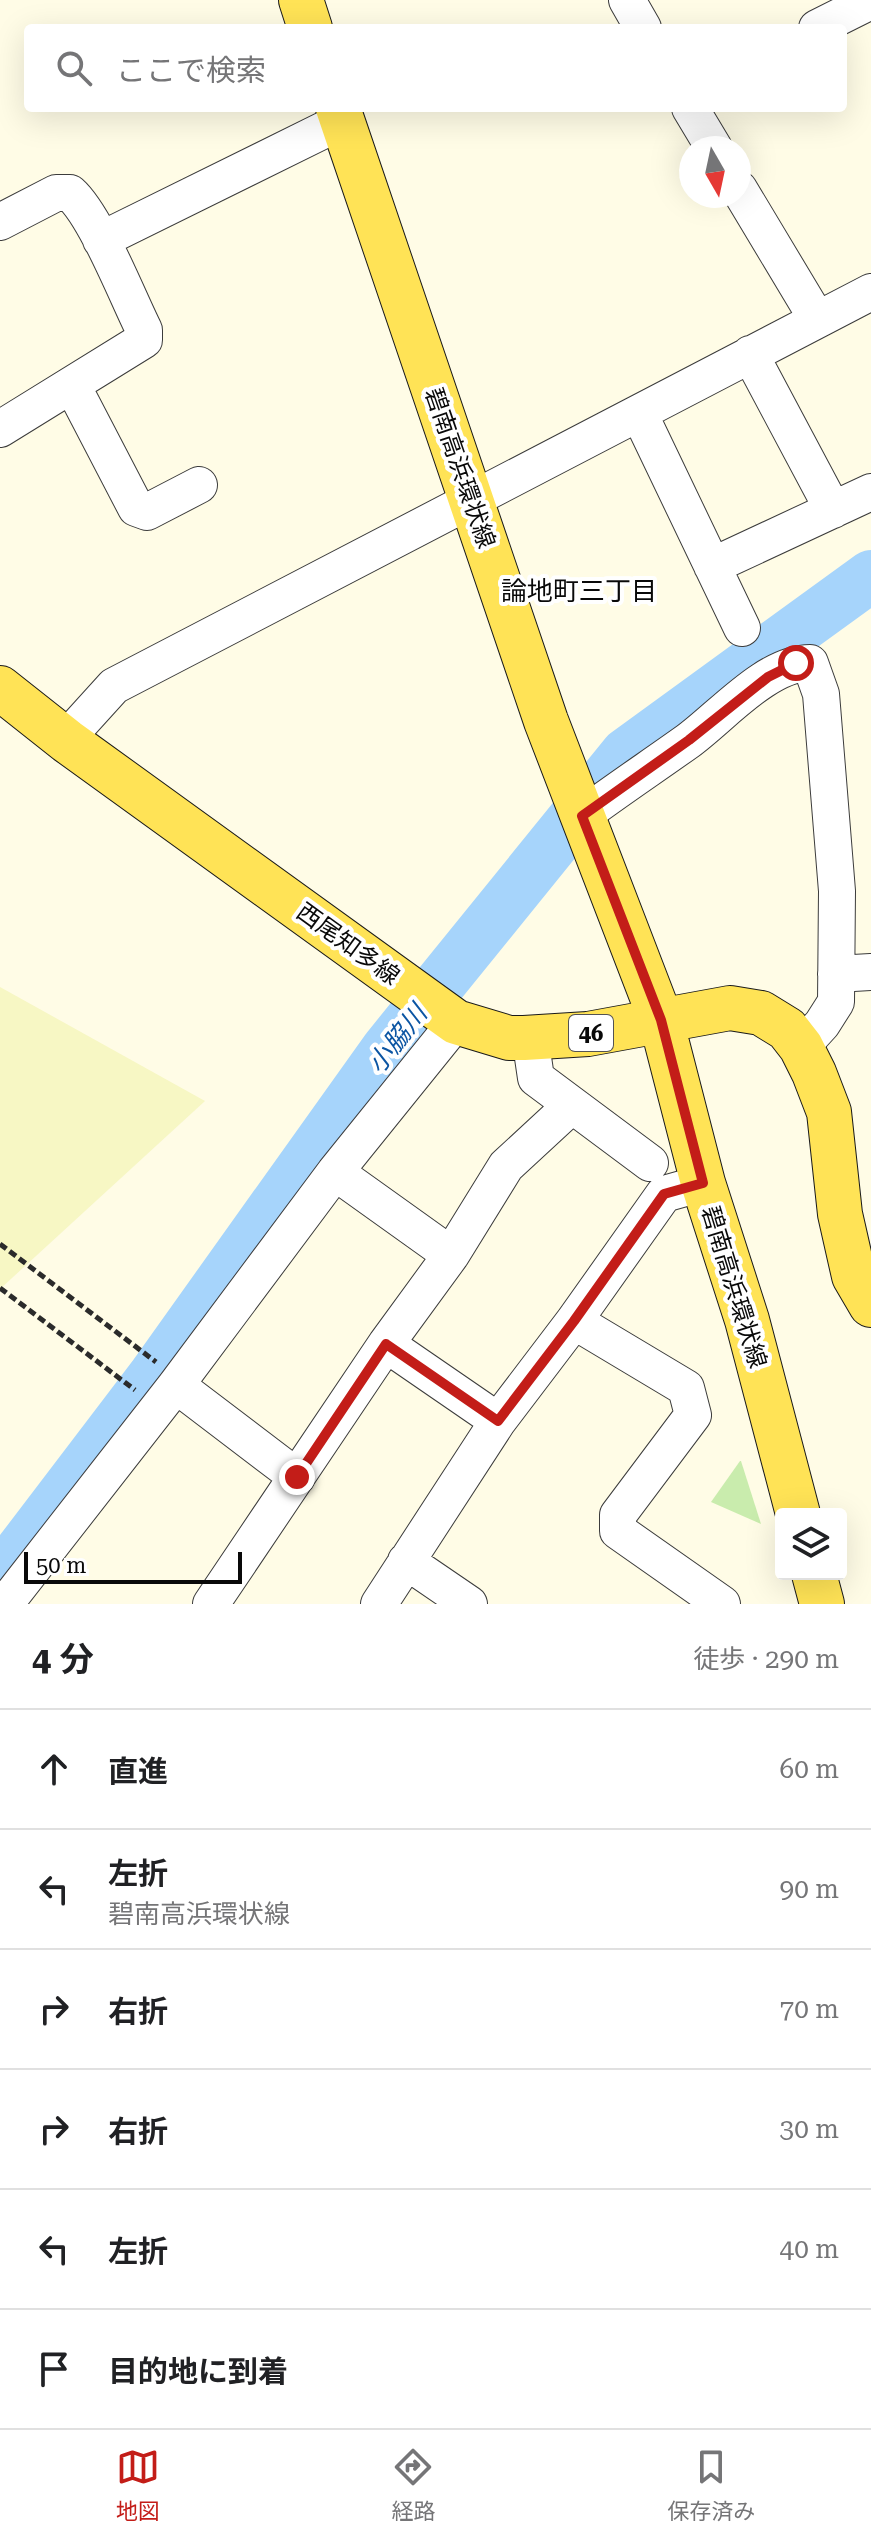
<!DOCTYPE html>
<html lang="ja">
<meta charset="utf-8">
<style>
body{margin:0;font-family:"Roboto Serif","Noto Sans JP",serif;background:#f2f2f2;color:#202124}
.controls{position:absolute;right:24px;bottom:24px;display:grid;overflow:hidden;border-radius:8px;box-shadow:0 8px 32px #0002}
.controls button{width:72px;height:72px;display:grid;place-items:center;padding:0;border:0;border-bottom:2px solid #e0e0e0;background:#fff;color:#202124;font:40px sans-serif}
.compass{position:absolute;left:679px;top:136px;width:72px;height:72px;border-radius:50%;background:#fff;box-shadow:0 8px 32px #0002;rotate:171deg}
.scale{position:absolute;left:24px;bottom:20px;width:218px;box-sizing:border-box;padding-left:8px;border:4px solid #090909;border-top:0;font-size:22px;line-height:28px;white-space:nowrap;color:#090909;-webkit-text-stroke:6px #fff;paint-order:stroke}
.stop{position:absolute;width:24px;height:24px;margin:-18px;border:6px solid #c31d18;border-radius:50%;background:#fff}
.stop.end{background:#c31d18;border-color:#fff;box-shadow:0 2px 8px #0008}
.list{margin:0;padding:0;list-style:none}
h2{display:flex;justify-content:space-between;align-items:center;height:104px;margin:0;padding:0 32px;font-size:34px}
h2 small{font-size:26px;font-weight:400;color:#757577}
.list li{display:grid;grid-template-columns:52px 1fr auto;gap:24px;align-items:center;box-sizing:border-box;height:120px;padding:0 32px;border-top:2px solid #e0e0e0}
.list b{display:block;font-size:30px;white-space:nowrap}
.list p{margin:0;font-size:26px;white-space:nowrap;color:#757577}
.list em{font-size:26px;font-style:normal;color:#757577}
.icon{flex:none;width:44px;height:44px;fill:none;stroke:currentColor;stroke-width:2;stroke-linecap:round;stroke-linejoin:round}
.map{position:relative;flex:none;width:871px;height:1604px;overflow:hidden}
.search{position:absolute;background:#fff;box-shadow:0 8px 32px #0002;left:24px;right:24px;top:24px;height:88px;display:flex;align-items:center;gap:20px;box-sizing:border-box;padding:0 28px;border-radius:8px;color:#757577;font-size:30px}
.sheet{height:824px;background:#fff}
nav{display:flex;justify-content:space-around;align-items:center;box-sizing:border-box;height:112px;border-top:2px solid #e0e0e0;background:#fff;font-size:22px;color:#757577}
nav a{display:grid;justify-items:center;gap:4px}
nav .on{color:#c31d18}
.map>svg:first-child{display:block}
.farmland{fill:#f7f7c4}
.green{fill:#c9ecad}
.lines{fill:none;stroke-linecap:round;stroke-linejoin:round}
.river{stroke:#a6d4fb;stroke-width:52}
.minor-casing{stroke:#3c3c3c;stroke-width:38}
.major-casing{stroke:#1a1a1a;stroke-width:46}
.path{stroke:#2b2b2b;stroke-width:5;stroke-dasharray:8 4;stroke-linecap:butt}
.minor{stroke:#fff;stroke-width:36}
.major{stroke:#ffe356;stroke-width:44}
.route{stroke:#c31d18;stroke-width:10}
.labels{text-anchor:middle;stroke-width:8;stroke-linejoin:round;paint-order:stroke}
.shield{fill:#fff;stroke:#535353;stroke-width:2}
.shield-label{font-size:22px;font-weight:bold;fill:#090909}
.street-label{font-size:24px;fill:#090909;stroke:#fff}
.neighbourhood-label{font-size:26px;fill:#090909;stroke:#fff}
.water-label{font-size:26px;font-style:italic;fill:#0b55a3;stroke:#fff}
</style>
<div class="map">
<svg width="871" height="1604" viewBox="0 0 871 1604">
<rect width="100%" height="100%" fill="#fffce6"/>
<path class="farmland" d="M0,987L205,1101L0,1289Z"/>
<path class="green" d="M740,1461H741L761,1524L711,1502Z"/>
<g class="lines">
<path class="river" d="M0,1578L153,1377L387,1049L626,754L871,576"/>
<g class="minor-casing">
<path id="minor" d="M627,0L643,28
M817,28L871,1
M690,108L714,148
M739,189L817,319
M0,222L56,193H70C96,216 127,296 144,330V340L0,429
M101,240L342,121
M750,354L833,510
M72,385L136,508L147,512L199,485
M639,413L742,628
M712,566L871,492
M65,740L114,686L871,292
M582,816C617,790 653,766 688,741C722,716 767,663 810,663L821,694L837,891L836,1002L822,1024L801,1047
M836,974L871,972
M530,1037L536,1078L650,1163
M335,1172L451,1255
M574,1321L686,1388L693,1415L618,1515V1531L722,1604
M386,1344L498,1421
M176,1385L297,1477
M406,1561L469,1604
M5,1604L176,1385L335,1172L456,1022
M211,1604L386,1344L451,1255L506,1166L572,1105
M379,1604L498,1421L574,1321L664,1194L703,1183"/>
</g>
<g class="major-casing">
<path id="major" d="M301,0L310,28
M338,108L546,721L661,1020L703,1183L747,1320L798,1514
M0,688L67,741L456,1022L509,1038H524L588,1034L730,1008L761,1013L787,1029L801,1047L814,1073L829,1112L840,1214L854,1276L871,1305
M814,1574L822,1604"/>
</g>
<path class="path" d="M0,1244L156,1362
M0,1288L135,1390"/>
<use href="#minor" class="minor"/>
<use href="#major" class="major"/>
</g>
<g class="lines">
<path class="route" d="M297,1477L386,1344L498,1421L574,1321L664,1194L703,1183L661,1020L582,816L689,740L768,677L796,663"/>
</g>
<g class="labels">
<rect class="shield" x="569" y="1015" width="44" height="36" rx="6"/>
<g class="shield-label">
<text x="591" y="1041">46</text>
</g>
<g class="street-label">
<text transform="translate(460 468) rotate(71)" y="8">碧南高浜環状線</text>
<text transform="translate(348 944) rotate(36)" y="8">西尾知多線</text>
<text transform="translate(734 1287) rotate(73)" y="8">碧南高浜環状線</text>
</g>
<g class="neighbourhood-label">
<text x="579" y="600">論地町三丁目</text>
</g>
<g class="water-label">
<text transform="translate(397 1039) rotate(-52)" y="9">小脇川</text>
</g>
</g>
</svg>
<div class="controls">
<button><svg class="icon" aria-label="layers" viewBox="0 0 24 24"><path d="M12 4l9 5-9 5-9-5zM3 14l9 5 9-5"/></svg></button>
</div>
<svg class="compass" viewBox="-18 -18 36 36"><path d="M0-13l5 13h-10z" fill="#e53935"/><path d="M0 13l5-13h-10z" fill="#757577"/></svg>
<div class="scale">50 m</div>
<div class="stop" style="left:796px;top:663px"></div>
<div class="stop end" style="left:297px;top:1477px"></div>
<div class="search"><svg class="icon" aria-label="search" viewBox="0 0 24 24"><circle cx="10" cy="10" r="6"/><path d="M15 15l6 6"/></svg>ここで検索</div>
</div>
<section class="sheet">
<h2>4 分<small>徒歩 · 290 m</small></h2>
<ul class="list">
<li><svg class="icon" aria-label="ahead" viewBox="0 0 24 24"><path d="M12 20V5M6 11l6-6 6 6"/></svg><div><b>直進</b></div><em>60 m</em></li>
<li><svg class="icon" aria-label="left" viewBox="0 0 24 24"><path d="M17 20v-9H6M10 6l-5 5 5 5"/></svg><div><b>左折</b><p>碧南高浜環状線</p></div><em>90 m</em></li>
<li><svg class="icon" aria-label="right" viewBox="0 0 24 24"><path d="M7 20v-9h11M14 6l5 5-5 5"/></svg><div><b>右折</b></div><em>70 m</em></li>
<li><svg class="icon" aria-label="right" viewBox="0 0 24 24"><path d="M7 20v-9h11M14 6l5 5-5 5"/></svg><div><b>右折</b></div><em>30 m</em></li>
<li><svg class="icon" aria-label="left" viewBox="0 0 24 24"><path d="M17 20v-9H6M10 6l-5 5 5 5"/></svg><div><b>左折</b></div><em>40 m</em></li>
<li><svg class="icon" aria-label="arrive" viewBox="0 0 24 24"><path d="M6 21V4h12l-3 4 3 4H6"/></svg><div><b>目的地に到着</b></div></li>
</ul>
</section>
<nav>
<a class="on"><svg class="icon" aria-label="map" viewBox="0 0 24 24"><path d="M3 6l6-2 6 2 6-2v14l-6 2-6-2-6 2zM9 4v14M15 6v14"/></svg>地図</a>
<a><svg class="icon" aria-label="directions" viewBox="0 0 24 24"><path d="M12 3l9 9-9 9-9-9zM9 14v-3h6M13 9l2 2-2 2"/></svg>経路</a>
<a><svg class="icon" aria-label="saved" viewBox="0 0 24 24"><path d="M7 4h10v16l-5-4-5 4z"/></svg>保存済み</a>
</nav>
